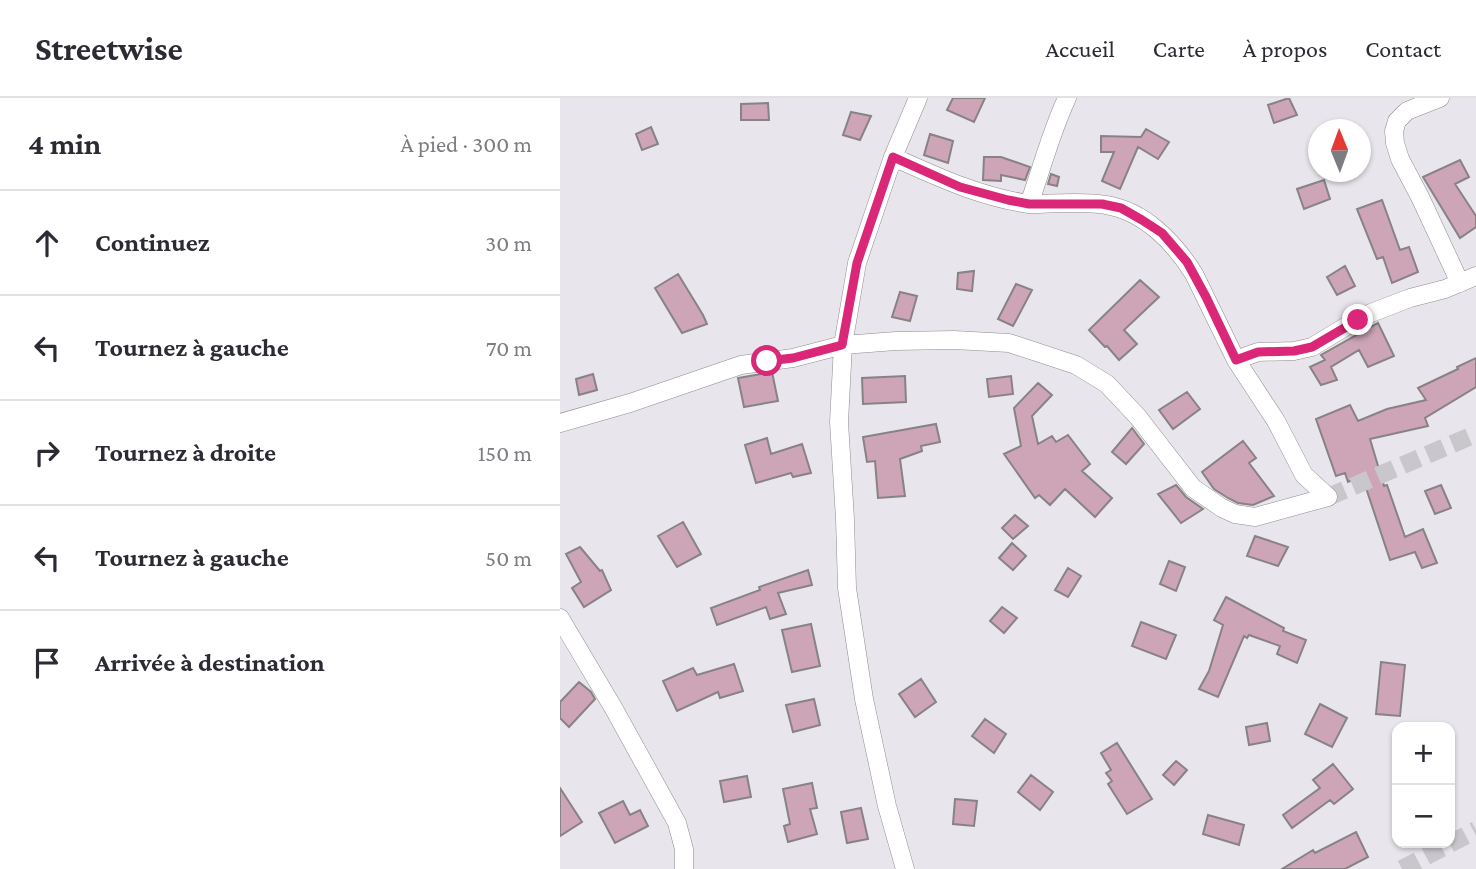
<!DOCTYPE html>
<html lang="fr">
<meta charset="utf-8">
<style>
body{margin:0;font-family:"Crimson Pro",serif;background:#f2f2f3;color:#2b2b33}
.controls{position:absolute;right:21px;bottom:21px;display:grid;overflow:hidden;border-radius:14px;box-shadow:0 2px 5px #0004}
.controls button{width:63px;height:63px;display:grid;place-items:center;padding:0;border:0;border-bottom:2px solid #e1e1e2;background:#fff;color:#2b2b33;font:35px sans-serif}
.compass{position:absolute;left:748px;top:21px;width:63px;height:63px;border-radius:50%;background:#fff;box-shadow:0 2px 5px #0004;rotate:359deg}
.stop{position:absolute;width:21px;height:21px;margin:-16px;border:5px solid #db2777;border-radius:50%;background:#fff}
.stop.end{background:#db2777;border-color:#fff;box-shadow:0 2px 7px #0008}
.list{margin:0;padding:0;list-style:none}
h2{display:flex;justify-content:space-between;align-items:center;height:91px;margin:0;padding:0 28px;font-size:30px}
h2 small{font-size:23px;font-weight:400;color:#7c7c81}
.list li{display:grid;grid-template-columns:46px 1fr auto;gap:21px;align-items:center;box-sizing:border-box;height:105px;padding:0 28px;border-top:2px solid #e1e1e2}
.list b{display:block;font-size:26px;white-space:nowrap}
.list em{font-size:23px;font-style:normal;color:#7c7c81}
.icon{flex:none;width:38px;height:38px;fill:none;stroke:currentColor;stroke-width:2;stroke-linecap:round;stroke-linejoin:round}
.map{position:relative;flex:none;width:916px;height:771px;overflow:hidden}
header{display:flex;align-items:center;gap:42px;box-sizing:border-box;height:98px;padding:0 35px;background:#fff;border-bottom:2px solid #e1e1e2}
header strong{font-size:33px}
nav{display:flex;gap:38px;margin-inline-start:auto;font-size:24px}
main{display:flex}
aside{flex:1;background:#fff}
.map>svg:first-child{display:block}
.building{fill:#cda5b7;stroke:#888285;stroke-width:2}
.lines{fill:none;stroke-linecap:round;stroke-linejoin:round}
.street-tunnel{stroke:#c9c7cc;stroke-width:18;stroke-dasharray:18 9;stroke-linecap:butt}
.street-casing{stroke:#8d8c91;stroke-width:19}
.street{stroke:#fff;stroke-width:18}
.route{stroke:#db2777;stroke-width:9}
</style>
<header>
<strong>Streetwise</strong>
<nav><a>Accueil</a><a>Carte</a><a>À propos</a><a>Contact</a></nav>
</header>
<main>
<aside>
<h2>4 min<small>À pied · 300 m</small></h2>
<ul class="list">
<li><svg class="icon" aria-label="ahead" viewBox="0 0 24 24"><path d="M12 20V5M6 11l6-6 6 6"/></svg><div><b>Continuez</b></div><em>30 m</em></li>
<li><svg class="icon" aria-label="left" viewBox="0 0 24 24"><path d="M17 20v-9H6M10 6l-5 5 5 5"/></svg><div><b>Tournez à gauche</b></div><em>70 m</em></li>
<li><svg class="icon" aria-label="right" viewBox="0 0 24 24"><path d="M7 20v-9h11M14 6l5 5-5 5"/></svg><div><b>Tournez à droite</b></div><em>150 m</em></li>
<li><svg class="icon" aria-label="left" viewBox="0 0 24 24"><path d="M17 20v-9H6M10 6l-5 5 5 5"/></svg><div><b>Tournez à gauche</b></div><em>50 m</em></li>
<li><svg class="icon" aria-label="arrive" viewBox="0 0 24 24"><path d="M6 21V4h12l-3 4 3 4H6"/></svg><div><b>Arrivée à destination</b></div></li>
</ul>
</aside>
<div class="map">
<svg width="916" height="771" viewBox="0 0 916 771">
<rect width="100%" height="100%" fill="#e8e6ec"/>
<path class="building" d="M393,0H425L414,24L387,12Z
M729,0L737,17L714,25L708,7Z
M208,5L209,22H181V6Z
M291,14L311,18L300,42L283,37Z
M91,29L98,46L82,52L76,36Z
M586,31L609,44L598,61L578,49L560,91L542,83L554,54H541V38L581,39Z
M370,36L393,43L388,65L364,57Z
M424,59H441L470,69L465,82L441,77V83L423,82Z
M900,62L909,79L895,86L916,118V129L900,140L863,79Z
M491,76L499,79L497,88L488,86Z
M764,82L770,101L744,111L737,91Z
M822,102L840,152L849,149L858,174L832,185L823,159L817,161L797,111Z
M785,168L795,188L777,197L767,179Z
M414,173L412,193L397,191L398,175Z
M118,176L143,217L147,226L122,235L95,190Z
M580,182L599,199L564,232L577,246L559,262L547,248L545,249L529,232Z
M456,186L472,192L453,228L438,221Z
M340,194L357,198L350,223L332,219Z
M818,225L834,258L808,269L799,252L771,269L777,282L761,287L750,269L765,262L761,257Z
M916,260V289L865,320L868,328L810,341L824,388L827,387L845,439L863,431L877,465L862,470L855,454L830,462L802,378L788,384L785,375L776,378L756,321L790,307L798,323L827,311L866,302L858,290L898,271L897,269Z
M212,274L218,303L184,309L178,280Z
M33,276L37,292L19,297L16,281Z
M345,278L346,304L303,306L302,280Z
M451,278L453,296L429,299L427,281Z
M478,285L492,297L472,318L478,346L492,338L496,344L508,337L530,366L522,373L552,400L535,419L505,391L490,407L479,397L475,400L444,356L461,348L454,310Z
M627,294L640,311L613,331L599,312Z
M376,326L380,344L361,348L362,353L340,361L345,398L318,400L315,363L307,364L303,339Z
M572,330L584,346L566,366L552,354Z
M207,340L211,356L242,346L251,375L233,379L231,375L196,385L185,347Z
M683,343L696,360L689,365L714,398L693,407L678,405L668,400L654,391L642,374Z
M616,387L626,399L643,411L621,425L598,396Z
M881,387L891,410L875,416L865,393Z
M455,417L468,428L453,441L442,430Z
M123,424L141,456L117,469L98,438Z
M695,438L728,449L718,468L687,458Z
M452,445L466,458L453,472L439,460Z
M20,449L40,473L42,472L51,492L24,509L12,490L21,484L6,456Z
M609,463L625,469L616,493L600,486Z
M508,470L521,478L508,499L495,492Z
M248,472L252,487L218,495L226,516L210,521L206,509L157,527L151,510L200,492L199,489Z
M666,499L724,530L723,533L746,542L737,565L717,556L720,548L689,537L687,540L684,538L658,599L639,591L649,573L663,527L654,522Z
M442,509L457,520L444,535L430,523Z
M581,524L616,537L606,561L572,548Z
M251,526L260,568L232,574L222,532Z
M821,564L845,567L840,618L816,616Z
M174,566L183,593L160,600L158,594L117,613L103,583L133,570L137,577Z
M361,581L376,604L355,619L339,596Z
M19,584L31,594L35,601L9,629L0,620V604Z
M254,601L260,627L233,634L226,607Z
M760,606L787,620L772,649L745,636Z
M425,621L446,636L434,655L412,638Z
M707,625L710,643L689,647L686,629Z
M557,645L592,701L567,716L548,686L552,683L546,675L551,672L541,655Z
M616,663L627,672L614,687L603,677Z
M773,666L793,691L774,706L770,702L732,730L723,717L760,690L753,682Z
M471,677L493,694L480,712L458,694Z
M187,678L191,699L164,704L160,683Z
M252,685L257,710L250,711L257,736L228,744L224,728L230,726L223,691Z
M0,690L22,724L0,738Z
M395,701L417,703L414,728L393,726Z
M63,703L70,717L80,712L88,728L55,745L39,715Z
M301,710L308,741L287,745L281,714Z
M648,717L684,727L679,747L643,736Z
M796,734L808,759L785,771H722L753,752L755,755Z"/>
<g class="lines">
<path class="street-tunnel" d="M768,399L916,336
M842,771L916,732"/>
<g class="street-casing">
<path id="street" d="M880,0L847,13L837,23L834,33L835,45L840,61L860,99L900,185
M333,59C378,79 420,99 469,106C482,70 491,34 507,0
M469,106C492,106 524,103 546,107C584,113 614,144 634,176L676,262L716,323L744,377L768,399
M676,262L698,254L734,253L752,249L785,229L811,215L850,200L885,191L916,178
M0,325L70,305L181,267L233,260L283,247L336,243L394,242L449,245L516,267L547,286L578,319L633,390L662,410L675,416L695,419L768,399
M0,520L54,611L117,725L124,751V771
M345,771L327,708L304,601L287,490L285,421L279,324L283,247L297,165L333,59L358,0"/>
</g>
<use href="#street" class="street"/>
</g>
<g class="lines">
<path class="route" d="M207,263L233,260L282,247L297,165L333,59L400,89L448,102L469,106H542L561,110L582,122L602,135L627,164L646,199L676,262L698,254L734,253L752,249L798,222"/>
</g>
</svg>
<div class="controls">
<button>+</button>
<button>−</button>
</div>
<svg class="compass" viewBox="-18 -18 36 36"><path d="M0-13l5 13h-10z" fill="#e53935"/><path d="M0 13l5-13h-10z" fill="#7c7c81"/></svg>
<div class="stop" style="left:207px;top:263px"></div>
<div class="stop end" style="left:798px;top:222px"></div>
</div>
</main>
